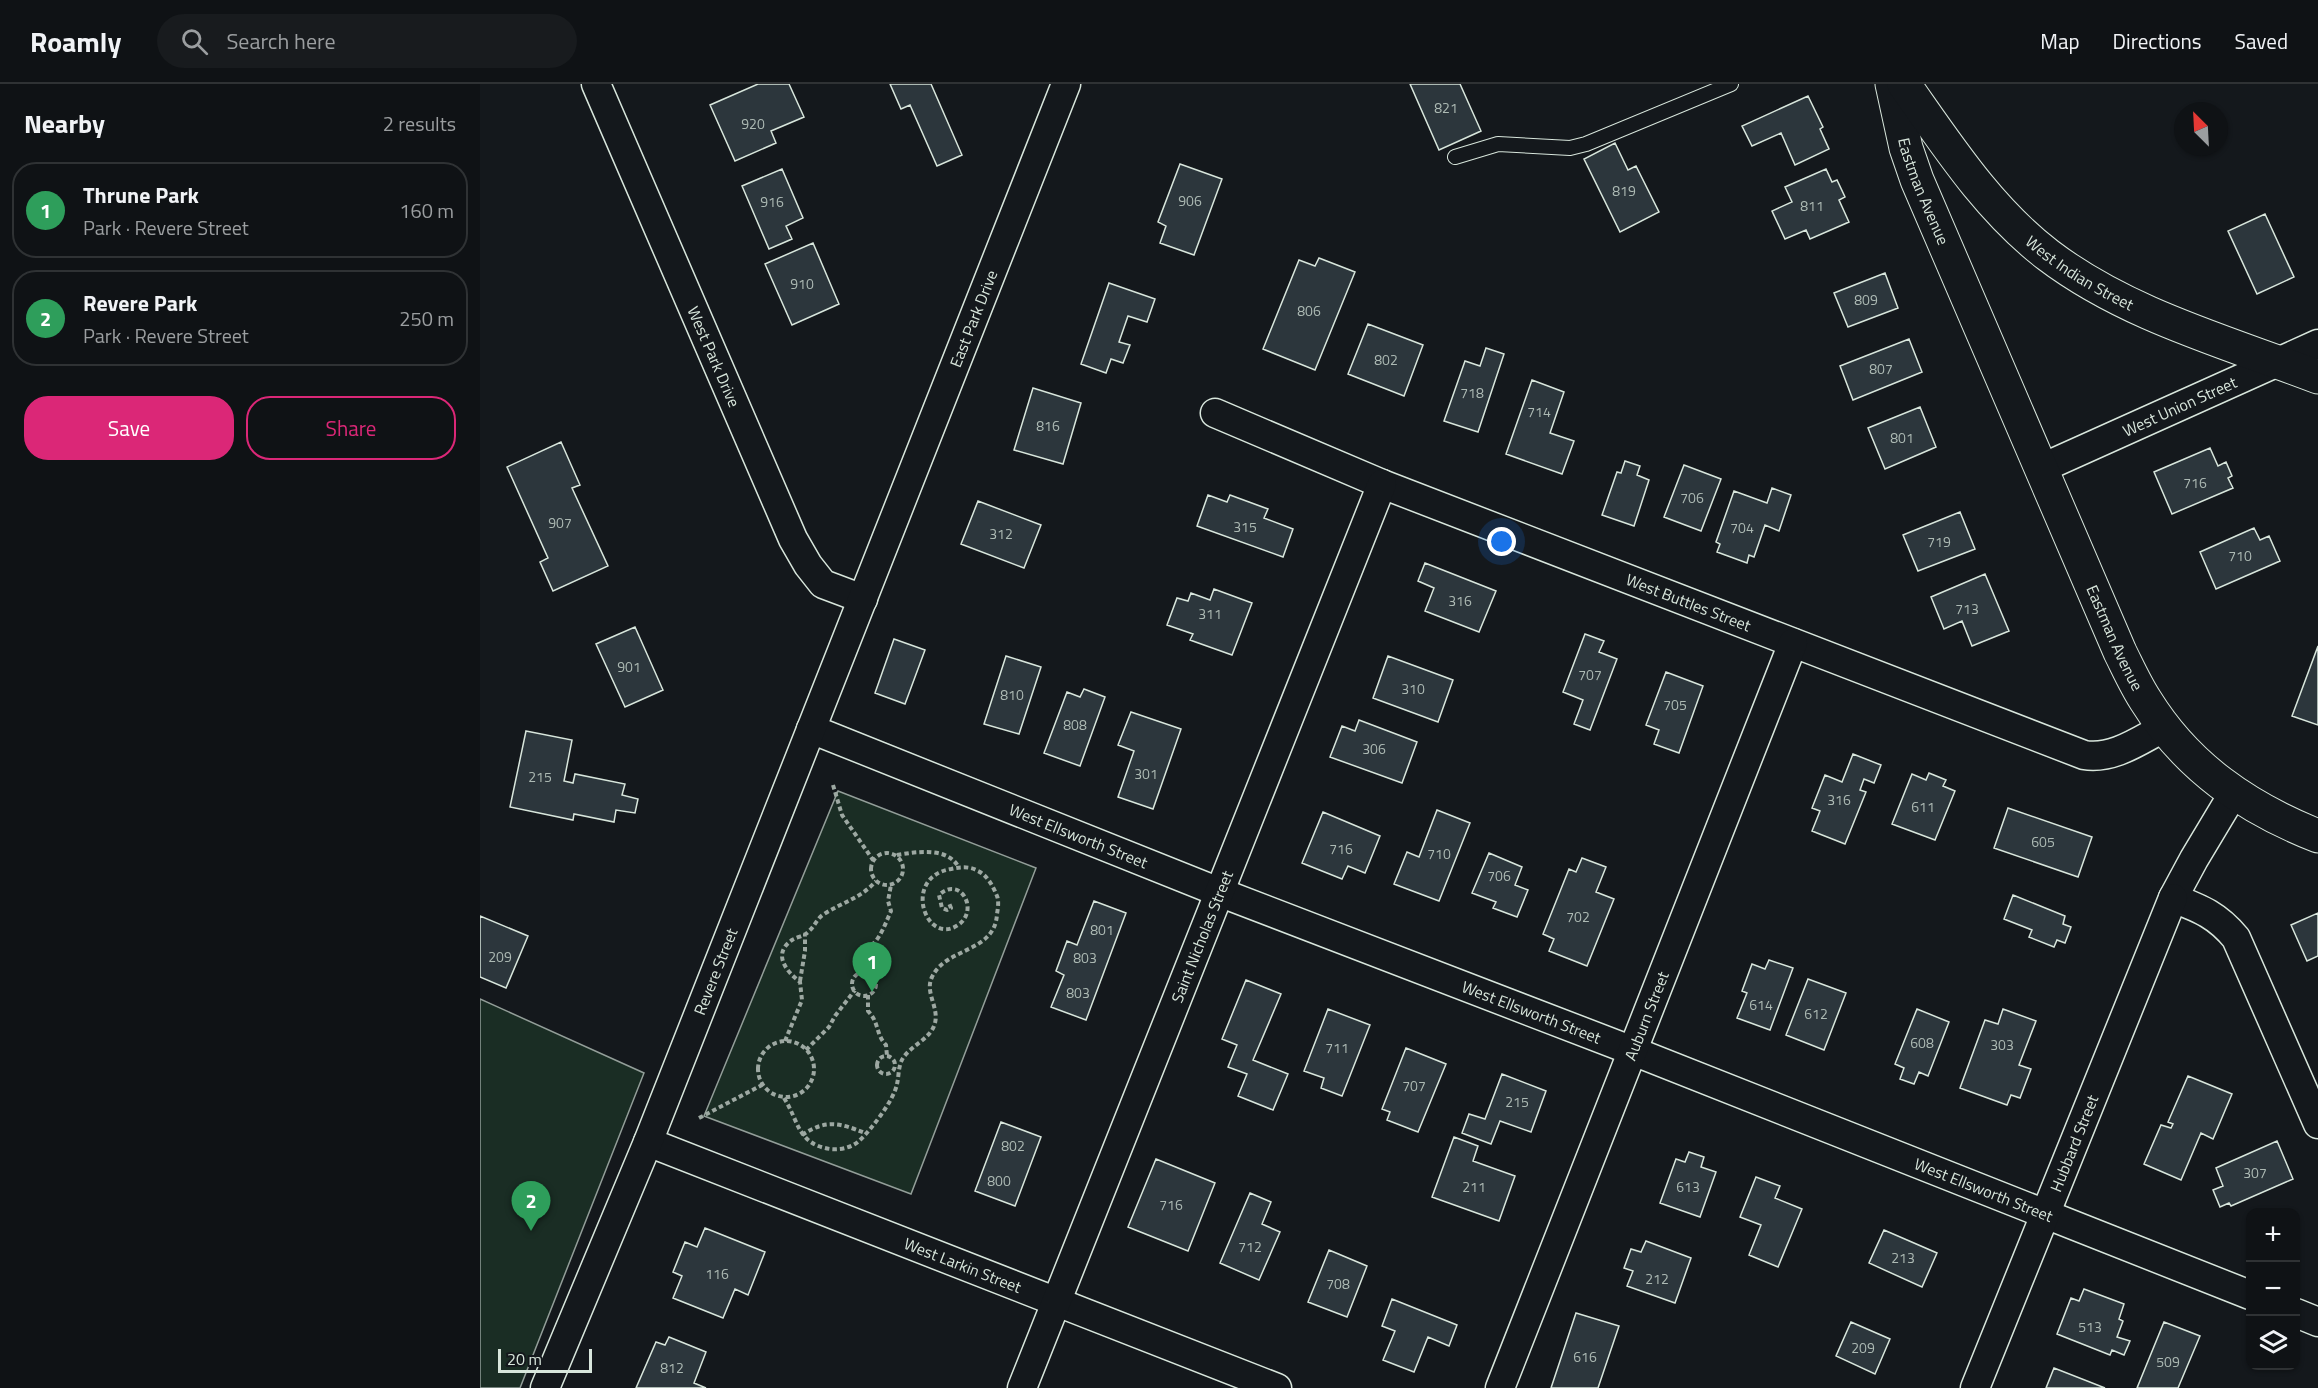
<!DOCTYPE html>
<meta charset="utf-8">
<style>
body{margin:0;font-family:"Titillium Web",sans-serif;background:#181b1e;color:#f1f3f6}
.controls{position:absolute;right:18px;bottom:18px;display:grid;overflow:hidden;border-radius:12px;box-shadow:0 2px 4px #0004}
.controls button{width:54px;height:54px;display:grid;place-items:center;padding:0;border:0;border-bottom:2px solid #2f3234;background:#0f1215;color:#f1f3f6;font:30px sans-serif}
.compass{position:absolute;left:1694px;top:18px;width:54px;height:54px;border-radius:50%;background:#0f1215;box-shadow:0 2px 4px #0004;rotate:336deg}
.scale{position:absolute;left:18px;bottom:15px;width:94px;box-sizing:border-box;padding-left:6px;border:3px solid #d8e6dc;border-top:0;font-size:16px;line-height:21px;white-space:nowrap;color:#d8e6dc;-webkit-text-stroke:4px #14181c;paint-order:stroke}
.you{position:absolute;left:1022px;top:458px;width:21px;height:21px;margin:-15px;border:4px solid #fff;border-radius:50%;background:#1a73e8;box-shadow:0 0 0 9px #1a73e833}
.badge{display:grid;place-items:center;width:39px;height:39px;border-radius:50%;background:#db2777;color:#fff;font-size:20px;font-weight:700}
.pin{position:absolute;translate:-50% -50px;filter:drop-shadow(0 2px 3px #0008)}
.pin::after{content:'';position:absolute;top:32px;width:21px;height:18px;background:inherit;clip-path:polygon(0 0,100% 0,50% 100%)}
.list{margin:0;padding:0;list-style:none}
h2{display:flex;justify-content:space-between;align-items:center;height:78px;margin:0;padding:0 24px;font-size:26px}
h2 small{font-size:20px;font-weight:400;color:#9b9ea0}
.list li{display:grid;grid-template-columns:39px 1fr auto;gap:18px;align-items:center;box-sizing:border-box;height:96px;margin:0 12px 12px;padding:0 12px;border:2px solid #2f3234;border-radius:24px}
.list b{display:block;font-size:22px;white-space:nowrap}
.list p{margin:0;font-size:20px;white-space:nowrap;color:#9b9ea0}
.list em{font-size:20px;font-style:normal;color:#9b9ea0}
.actions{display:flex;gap:12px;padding:18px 24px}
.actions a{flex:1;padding:14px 0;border:2px solid #db2777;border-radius:24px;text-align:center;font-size:21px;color:#db2777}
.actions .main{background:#db2777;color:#fff}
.icon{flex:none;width:33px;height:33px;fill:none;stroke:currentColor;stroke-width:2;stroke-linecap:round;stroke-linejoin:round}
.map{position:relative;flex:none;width:1838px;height:1304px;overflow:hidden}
header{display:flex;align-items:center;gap:36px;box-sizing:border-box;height:84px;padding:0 30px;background:#0f1215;border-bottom:2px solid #2f3234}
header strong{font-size:28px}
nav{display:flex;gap:33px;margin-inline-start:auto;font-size:21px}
.search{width:420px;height:54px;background:#181b1e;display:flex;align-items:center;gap:15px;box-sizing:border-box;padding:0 21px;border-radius:33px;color:#9b9ea0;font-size:22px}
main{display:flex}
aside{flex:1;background:#0f1215}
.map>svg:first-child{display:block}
.green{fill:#1a2d24;stroke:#939e99;stroke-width:1.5}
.building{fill:#2c363c;stroke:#d8e6dc;stroke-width:1.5}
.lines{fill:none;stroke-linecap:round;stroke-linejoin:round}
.lane-casing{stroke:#d8e6dc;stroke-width:16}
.street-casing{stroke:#d8e6dc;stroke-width:31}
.primary-casing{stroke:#d8e6dc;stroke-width:35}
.path{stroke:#9da8a2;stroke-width:4;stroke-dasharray:4.5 3;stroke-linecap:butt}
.lane{stroke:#14181c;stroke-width:14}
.street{stroke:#14181c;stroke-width:28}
.primary{stroke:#14181c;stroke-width:33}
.labels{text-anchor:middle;stroke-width:4.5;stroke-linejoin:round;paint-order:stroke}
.number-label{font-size:14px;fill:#adbab4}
.street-label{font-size:16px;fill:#d8e6dc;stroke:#14181c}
</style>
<header>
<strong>Roamly</strong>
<div class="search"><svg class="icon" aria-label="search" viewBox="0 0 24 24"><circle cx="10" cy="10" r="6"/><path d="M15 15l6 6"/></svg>Search here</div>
<nav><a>Map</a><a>Directions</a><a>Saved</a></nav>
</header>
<main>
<aside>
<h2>Nearby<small>2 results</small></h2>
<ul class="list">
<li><span class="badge" style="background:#2e9e5b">1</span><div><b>Thrune Park</b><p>Park · Revere Street</p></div><em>160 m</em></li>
<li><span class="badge" style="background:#2e9e5b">2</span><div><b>Revere Park</b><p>Park · Revere Street</p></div><em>250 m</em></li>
</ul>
<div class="actions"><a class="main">Save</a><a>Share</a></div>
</aside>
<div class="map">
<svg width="1838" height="1304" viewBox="0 0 1838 1304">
<rect width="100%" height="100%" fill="#14181c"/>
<path class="green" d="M358,707L556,784L431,1110L224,1032Z
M0,915L164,989L40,1304H0Z"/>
<path class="building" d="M278,0H309L324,33L291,47L296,59L255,77L230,21Z
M410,0H451L482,71L457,82L430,21L421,25Z
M930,0H980L1001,47L959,66Z
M1328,12L1343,43L1340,45L1349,65L1315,81L1301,49L1272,62L1262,42Z
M1135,59L1148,86L1156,82L1179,128L1140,148L1104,75Z
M700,80L742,95L714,171L680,159L686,142L678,138Z
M302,85L323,134L306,142L312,155L289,165L262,102Z
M1346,85L1352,98L1357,96L1365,113L1359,116L1369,138L1330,155L1326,146L1305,155L1292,127L1312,118L1305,103Z
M1785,130L1814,193L1777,210L1748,147Z
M333,159L359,220L312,241L285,180Z
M839,174L875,188L835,286L783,265L819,176L835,182Z
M1405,189L1418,224L1368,243L1354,209Z
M629,199L675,215L667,238L648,232L639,258L650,261L643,279L631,275L626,289L601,280Z
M888,240L943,261L924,312L868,290Z
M1429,255L1442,288L1373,316L1360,282Z
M1006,264L1024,270L998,348L964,337L985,277L1000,282Z
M1052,296L1084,308L1070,349L1094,357L1082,390L1026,370Z
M553,304L601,319L583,380L534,366Z
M1440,323L1456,363L1405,385L1388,344Z
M81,358L100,401L92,404L128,482L73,507L60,478L68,474L27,383Z
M1730,364L1738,382L1746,378L1752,392L1748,394L1753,404L1692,430L1674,388Z
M1145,377L1160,382L1157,391L1169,396L1154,442L1122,431L1137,388L1141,389Z
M1204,381L1241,395L1221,447L1184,433Z
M1292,404L1311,411L1299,447L1285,441L1274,473L1269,471L1267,479L1237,468L1240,460L1236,458L1254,407L1287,419Z
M728,411L747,418L750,411L788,425L784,434L813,445L803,473L717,442Z
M498,417L561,441L544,484L481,460Z
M1480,428L1495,465L1438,487L1423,451Z
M1774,444L1780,456L1789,452L1800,477L1736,505L1720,468Z
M945,479L1016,507L999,548L945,527L954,504L938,497Z
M1505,490L1529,547L1492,562L1482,537L1464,545L1451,513Z
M734,505L772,519L752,571L710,556L713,550L687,541L697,514L708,517L711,509L730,516Z
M155,543L183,606L145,623L116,560Z
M1105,550L1124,557L1119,568L1137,575L1110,646L1094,640L1103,616L1083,608Z
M414,555L445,566L425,620L395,609Z
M1838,562V641L1812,632Z
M526,572L561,583L539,650L504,640Z
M908,572L973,596L958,638L893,614Z
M1186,588L1223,602L1199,669L1174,660L1179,646L1166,641Z
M604,605L625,613L600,682L564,669L587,608L600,613Z
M651,628L701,645L673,725L638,713L654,667L638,661Z
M879,636L937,658L922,699L850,673L862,642L875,647Z
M46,647L92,656L84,697L93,699L95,690L145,700L142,711L158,715L155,729L136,726L134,738L94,730L93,736L30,723Z
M1373,670L1401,681L1394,699L1384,695L1380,706L1386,708L1365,760L1332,747L1340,727L1332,724L1345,691L1362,698Z
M1449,689L1466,696L1463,702L1475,707L1455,756L1412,740L1432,690L1446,696Z
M1528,724L1612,753L1598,793L1514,764Z
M957,726L990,739L959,817L914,800L927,768L939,773Z
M843,728L900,752L885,789L868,782L862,795L822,779Z
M1009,769L1042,783L1035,801L1048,806L1037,833L1013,824L1016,818L992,809Z
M1102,774L1126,783L1116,808L1134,815L1107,882L1069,867L1074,855L1063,850L1089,785L1096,788Z
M1533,811L1585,832L1583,840L1591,843L1585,859L1577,856L1574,863L1549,853L1552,846L1524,835Z
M614,817L646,829L606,936L571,923L584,891L576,887L587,857L597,861Z
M1838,829V872L1827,877L1811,841Z
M0,832L48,852L26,904L0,893Z
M1289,876L1313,884L1290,946L1257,934L1267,909L1262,907L1272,880L1285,885Z
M1328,895L1366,909L1344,966L1306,951Z
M766,896L801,910L773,976L808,990L793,1026L758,1012L767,990L748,983L757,961L742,955Z
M848,925L890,941L862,1012L841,1004L844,994L824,987Z
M1437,925L1469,938L1448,992L1439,988L1434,1000L1420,995L1424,984L1415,980Z
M1523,925L1556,937L1539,981L1551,985L1540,1014L1531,1011L1527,1021L1480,1004L1505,936L1518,940Z
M926,964L966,980L938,1048L907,1036L910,1028L902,1025Z
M1022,990L1066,1007L1051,1048L1020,1037L1011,1060L982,1049L989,1030L1005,1035Z
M1708,992L1752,1010L1733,1055L1721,1049L1701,1096L1664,1080L1681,1041L1691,1044L1693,1040L1688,1038Z
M521,1038L561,1053L535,1122L495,1107Z
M974,1053L998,1062L993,1077L1035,1092L1019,1137L952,1113Z
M1797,1057L1813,1095L1751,1122L1749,1119L1740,1123L1733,1106L1743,1102L1736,1084Z
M1209,1068L1224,1073L1221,1083L1236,1088L1220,1133L1180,1119L1196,1075L1205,1078Z
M676,1075L735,1099L708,1167L648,1143Z
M1276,1093L1300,1102L1295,1114L1322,1125L1298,1183L1269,1171L1281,1141L1260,1133Z
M770,1109L791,1118L782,1140L800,1148L779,1196L740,1179Z
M225,1144L285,1168L268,1211L255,1205L243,1234L193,1214L202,1192L193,1188L205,1158L217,1163Z
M1404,1146L1457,1169L1442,1203L1389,1179Z
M1166,1157L1211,1174L1195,1219L1147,1202L1153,1187L1144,1184L1151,1165L1161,1168Z
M849,1166L887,1182L867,1233L828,1218Z
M1604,1205L1644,1220L1639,1235L1643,1237L1637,1253L1650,1257L1644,1271L1632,1266L1630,1271L1577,1250L1591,1214L1599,1217Z
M912,1215L977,1241L969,1262L948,1253L934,1288L903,1276L915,1247L902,1242Z
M1096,1229L1139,1242L1118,1304H1071Z
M1371,1238L1410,1255L1395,1290L1356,1272Z
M1684,1238L1720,1252L1698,1304H1657Z
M189,1253L226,1268L214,1299L226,1304H156L176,1258L185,1261Z
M1574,1284L1625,1304H1566Z"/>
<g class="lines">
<g class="lane-casing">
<path id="lane" d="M975,73L1018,60L1090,64L1106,60L1251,0"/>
</g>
<g class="street-casing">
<g id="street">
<path id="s1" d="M116,0L313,455L328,481L343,500L383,515"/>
<path id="s2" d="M735,329L902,400L1604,671C1633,676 1660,656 1685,643"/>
<path id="s3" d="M1560,385L1838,260"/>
<path id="s4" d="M331,645L739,808L1153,967L1770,1211"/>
<path d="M1753,710L1714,775L1693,814C1721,825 1737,831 1756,854L1838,1040"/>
<path id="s5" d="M168,1058L797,1304"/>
<path d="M1816,1229L1838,1238"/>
<path id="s6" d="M65,1304L168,1058L586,0"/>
<path id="s7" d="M542,1304L902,400"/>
<path id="s8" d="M1020,1304L1313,559"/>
<path id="s9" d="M1495,1304L1693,814"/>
</g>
</g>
<g class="primary-casing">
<g id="primary">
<path id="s10" d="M1412,0L1426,64L1437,96L1640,568C1648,584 1656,602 1666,617C1707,683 1767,724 1838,752"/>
<path id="s11" d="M1424,0C1467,61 1508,125 1568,171C1647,231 1747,258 1838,293"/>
</g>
</g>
<path class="path" d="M353,701L362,731L393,776
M391 785a16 16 0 1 1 32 0a16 16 0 1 1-32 0Z
M417,771C436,768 468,762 479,784
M385,888L391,883L394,866L392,861C401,853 406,838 411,827L408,817L411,801
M372 900a12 12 0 1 1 24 0a12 12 0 1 1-24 0Z
M320,897L325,867V850
M388,911V927C399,938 396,951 406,961L407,972
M278 985a28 28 0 1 1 56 0a28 28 0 1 1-56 0Z
M305,957L322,916L320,898C306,887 292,870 312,856C317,853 325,852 329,847C335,842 337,834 344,830C363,818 381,814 396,797
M326,966L349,943L355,932L375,906
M397 981a9 9 0 1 1 18 0a9 9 0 1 1-18 0Z
M304,1014C319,1037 317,1060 350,1065C360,1066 371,1064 379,1057C391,1046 414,1016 417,1000C419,992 418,982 423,974C431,962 449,955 454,942C461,925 444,909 452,893C466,863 515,869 517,830C518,824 519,817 517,812C513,802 507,791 498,787C490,782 480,783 471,785C421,793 446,863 478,841C500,826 480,791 459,811L462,824L467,826L471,824L469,819
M219,1034L282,1001
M322,1051C346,1035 360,1039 385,1049"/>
<use href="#lane" class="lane"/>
<use href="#street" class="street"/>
<use href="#primary" class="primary"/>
</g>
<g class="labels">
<g class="number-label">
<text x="966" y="29">821</text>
<text x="273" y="45">920</text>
<text x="1144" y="112">819</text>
<text x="710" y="122">906</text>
<text x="292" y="123">916</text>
<text x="1332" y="127">811</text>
<text x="322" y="205">910</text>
<text x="1386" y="221">809</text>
<text x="829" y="232">806</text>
<text x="906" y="281">802</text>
<text x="1401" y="290">807</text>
<text x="992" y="314">718</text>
<text x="1059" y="333">714</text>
<text x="568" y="347">816</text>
<text x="1422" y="359">801</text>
<text x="1715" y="404">716</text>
<text x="1212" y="419">706</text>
<text x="80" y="444">907</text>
<text x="765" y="448">315</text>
<text x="1262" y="449">704</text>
<text x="521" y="455">312</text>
<text x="1459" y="463">719</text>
<text x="1760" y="477">710</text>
<text x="980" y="522">316</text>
<text x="1487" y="530">713</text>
<text x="730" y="535">311</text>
<text x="149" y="588">901</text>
<text x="1110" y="596">707</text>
<text x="933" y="610">310</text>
<text x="532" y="616">810</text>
<text x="1195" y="626">705</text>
<text x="595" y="646">808</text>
<text x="894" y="670">306</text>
<text x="666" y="695">301</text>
<text x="60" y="698">215</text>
<text x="1359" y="721">316</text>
<text x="1443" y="728">611</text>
<text x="1563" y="763">605</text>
<text x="861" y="770">716</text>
<text x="959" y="775">710</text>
<text x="1019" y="797">706</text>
<text x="1098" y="838">702</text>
<text x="622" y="851">801</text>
<text x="20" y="878">209</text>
<text x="605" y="879">803</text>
<text x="598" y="914">803</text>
<text x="1281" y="926">614</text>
<text x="1336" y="935">612</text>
<text x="1442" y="964">608</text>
<text x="1522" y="966">303</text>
<text x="857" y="969">711</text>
<text x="934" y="1007">707</text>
<text x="1037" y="1023">215</text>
<text x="533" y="1067">802</text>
<text x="1775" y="1094">307</text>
<text x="519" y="1102">800</text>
<text x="994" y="1108">211</text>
<text x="1208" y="1108">613</text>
<text x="691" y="1126">716</text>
<text x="770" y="1168">712</text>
<text x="1423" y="1179">213</text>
<text x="237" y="1195">116</text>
<text x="1177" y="1200">212</text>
<text x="858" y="1205">708</text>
<text x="1610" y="1248">513</text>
<text x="1383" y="1269">209</text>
<text x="1105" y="1278">616</text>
<text x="1688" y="1283">509</text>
<text x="192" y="1289">812</text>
</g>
<g class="street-label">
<text dy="6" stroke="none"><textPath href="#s10" startOffset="112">Eastman Avenue</textPath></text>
<text dy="6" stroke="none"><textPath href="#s11" startOffset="261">West Indian Street</textPath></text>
<text dy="6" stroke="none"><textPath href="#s6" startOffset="1152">East Park Drive</textPath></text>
<text dy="6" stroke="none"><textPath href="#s1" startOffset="297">West Park Drive</textPath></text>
<text dy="6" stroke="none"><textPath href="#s3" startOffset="153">West Union Street</textPath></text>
<text dy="6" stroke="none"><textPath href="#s2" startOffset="510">West Buttles Street</textPath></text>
<text dy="6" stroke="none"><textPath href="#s10" startOffset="598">Eastman Avenue</textPath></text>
<text dy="6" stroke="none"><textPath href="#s4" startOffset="288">West Ellsworth Street</textPath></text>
<text dy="6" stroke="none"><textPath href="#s7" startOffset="486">Saint Nicholas Street</textPath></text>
<text dy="6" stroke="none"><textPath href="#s6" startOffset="450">Revere Street</textPath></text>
<text dy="6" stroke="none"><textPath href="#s4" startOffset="774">West Ellsworth Street</textPath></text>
<text dy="6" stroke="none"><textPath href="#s8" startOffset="400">Auburn Street</textPath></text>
<text dy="6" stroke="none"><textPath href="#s9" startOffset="264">Hubbard Street</textPath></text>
<text dy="6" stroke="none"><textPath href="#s4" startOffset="1260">West Ellsworth Street</textPath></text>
<text dy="6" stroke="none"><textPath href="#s5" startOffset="338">West Larkin Street</textPath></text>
</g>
</g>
</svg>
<div class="controls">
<button>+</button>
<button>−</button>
<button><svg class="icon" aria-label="layers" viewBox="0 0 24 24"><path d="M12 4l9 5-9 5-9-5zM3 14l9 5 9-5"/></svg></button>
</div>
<svg class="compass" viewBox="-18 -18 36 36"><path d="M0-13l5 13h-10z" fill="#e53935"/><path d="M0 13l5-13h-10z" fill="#9b9ea0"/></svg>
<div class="scale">20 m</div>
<div class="you"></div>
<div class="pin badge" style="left:392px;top:908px;background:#2e9e5b">1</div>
<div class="pin badge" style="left:51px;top:1147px;background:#2e9e5b">2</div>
</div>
</main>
